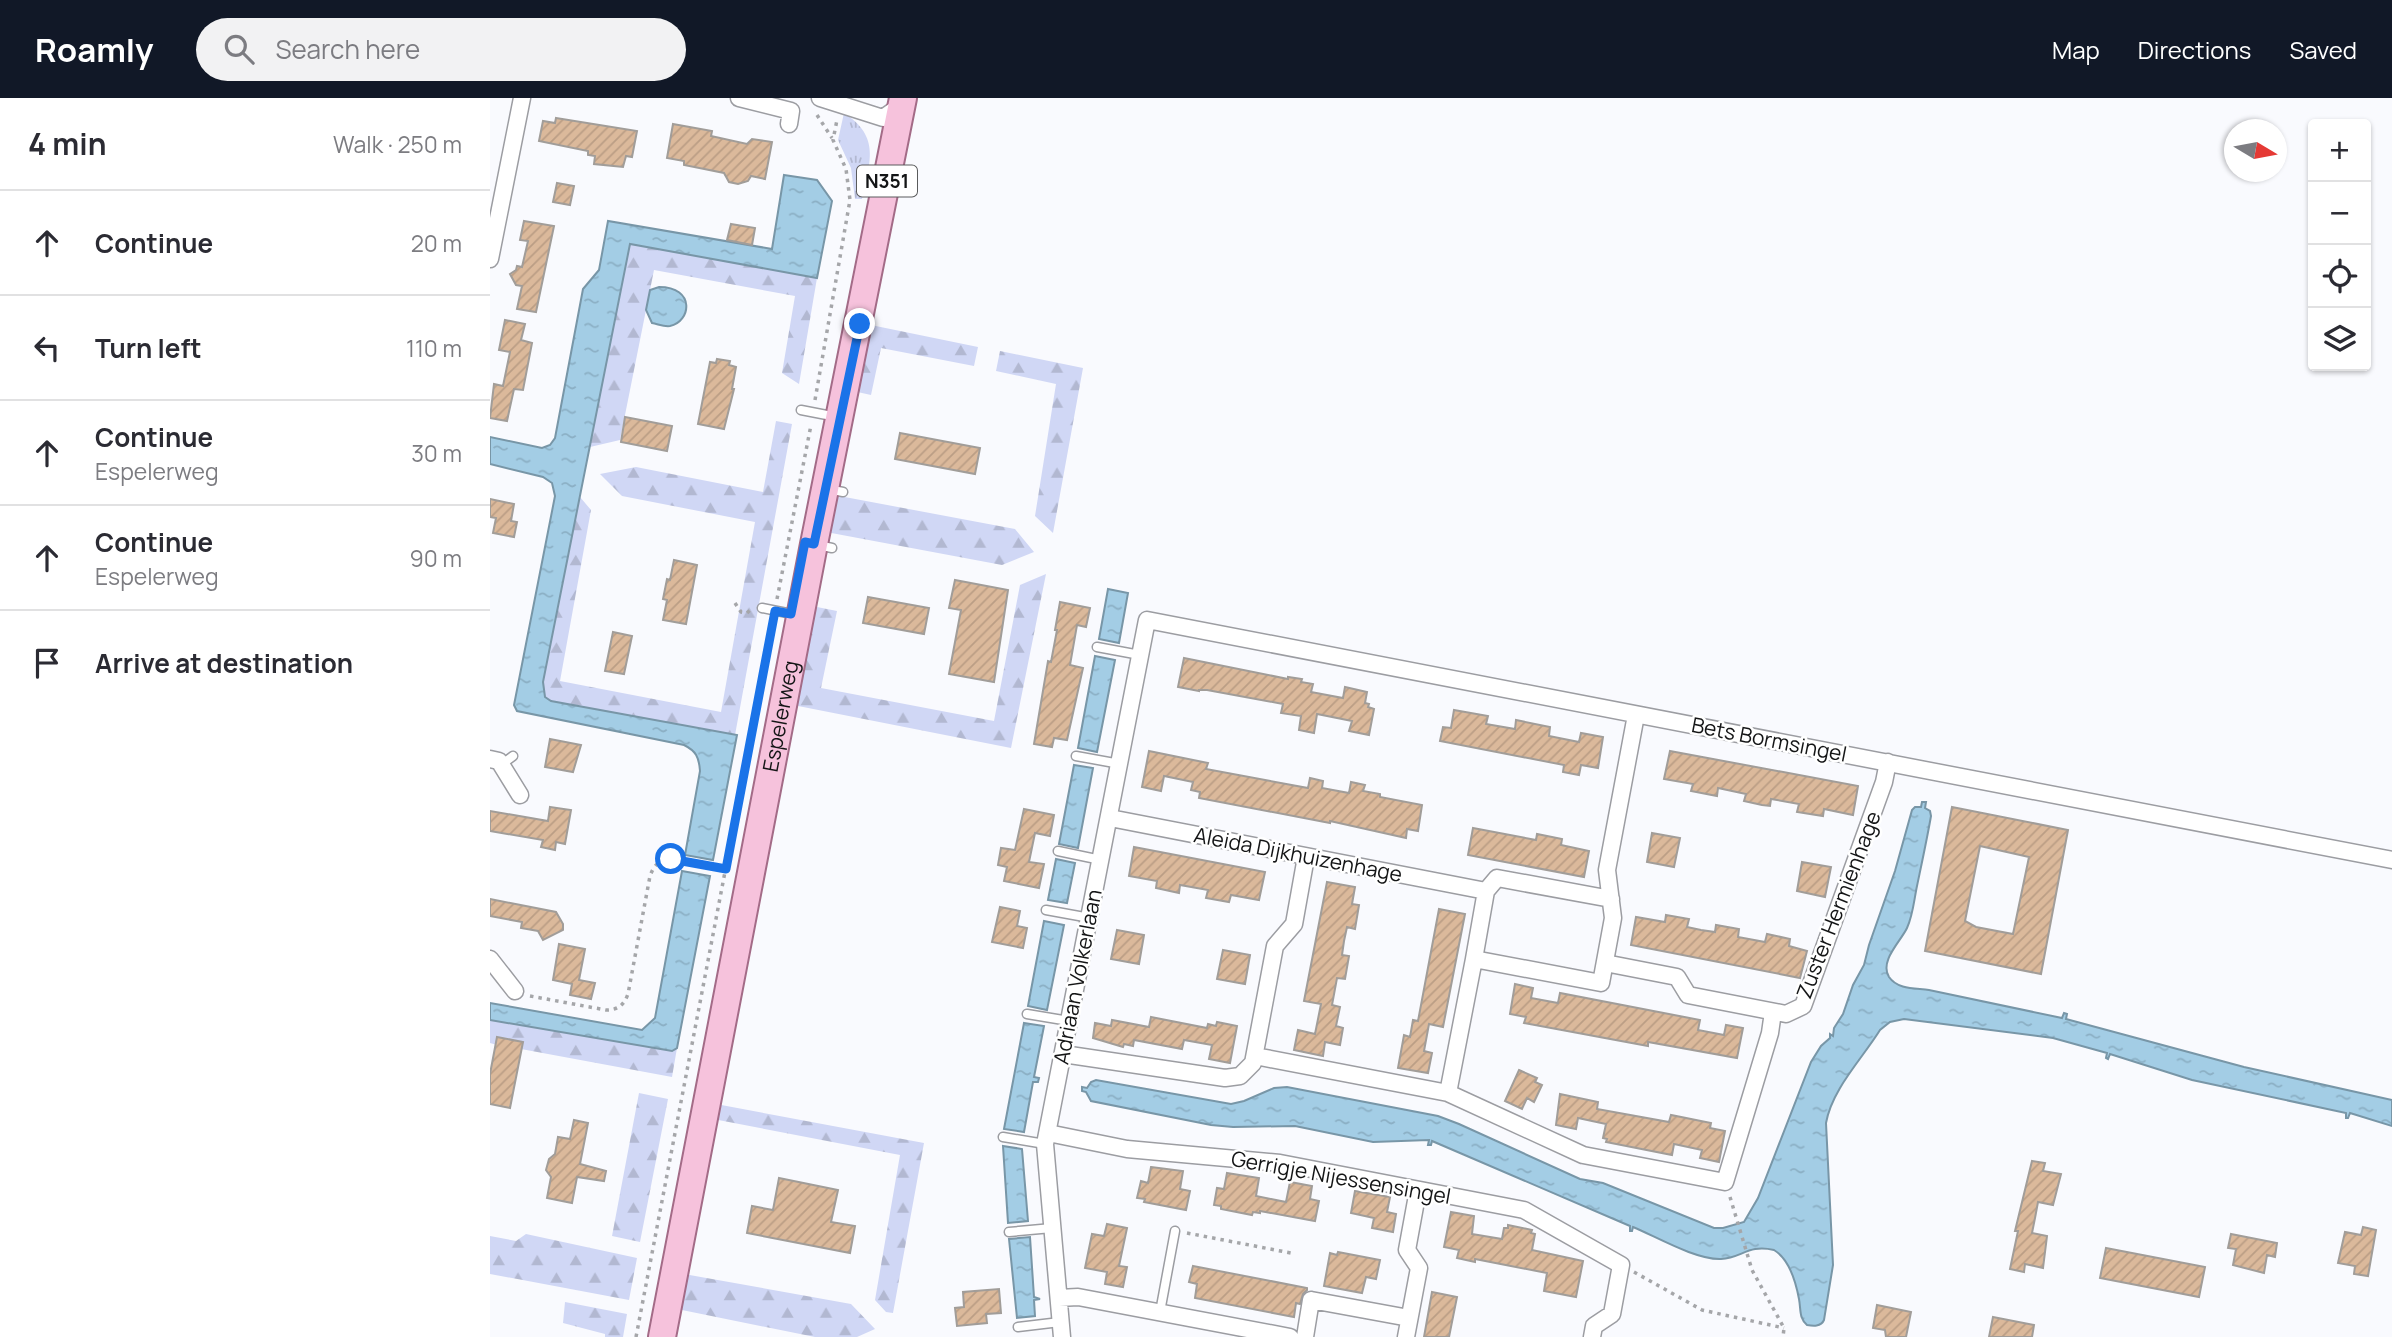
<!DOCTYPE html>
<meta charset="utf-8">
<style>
body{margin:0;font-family:Manrope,sans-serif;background:#f2f2f3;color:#2b2b33}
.controls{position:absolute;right:21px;top:21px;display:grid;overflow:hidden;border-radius:7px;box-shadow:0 2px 5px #0004}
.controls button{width:63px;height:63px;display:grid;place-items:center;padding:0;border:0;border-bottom:2px solid #e1e1e2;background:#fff;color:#2b2b33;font:35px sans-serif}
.compass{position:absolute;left:1734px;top:21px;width:63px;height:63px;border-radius:50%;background:#fff;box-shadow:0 2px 5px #0004;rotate:100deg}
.stop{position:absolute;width:21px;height:21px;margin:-16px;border:5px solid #1a73e8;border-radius:50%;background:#fff}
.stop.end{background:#1a73e8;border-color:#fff;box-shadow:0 2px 7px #0008}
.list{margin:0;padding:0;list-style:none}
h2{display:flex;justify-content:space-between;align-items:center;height:91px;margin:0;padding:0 28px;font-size:30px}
h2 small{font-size:23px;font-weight:400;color:#7c7c81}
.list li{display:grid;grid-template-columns:46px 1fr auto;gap:21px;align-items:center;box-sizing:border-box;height:105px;padding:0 28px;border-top:2px solid #e1e1e2}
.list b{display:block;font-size:26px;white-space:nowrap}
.list p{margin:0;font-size:23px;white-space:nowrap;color:#7c7c81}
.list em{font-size:23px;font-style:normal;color:#7c7c81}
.icon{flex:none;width:38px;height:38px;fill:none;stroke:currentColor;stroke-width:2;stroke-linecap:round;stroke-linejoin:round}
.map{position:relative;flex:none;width:1902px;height:1239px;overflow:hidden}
header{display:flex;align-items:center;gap:42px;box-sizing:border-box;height:98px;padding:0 35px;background:#111827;color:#fff}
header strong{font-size:33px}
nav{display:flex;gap:38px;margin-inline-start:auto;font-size:24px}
.search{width:490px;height:63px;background:#f2f2f3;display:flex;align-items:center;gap:18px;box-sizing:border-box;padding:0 24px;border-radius:38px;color:#7c7c81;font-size:26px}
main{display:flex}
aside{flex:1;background:#fff}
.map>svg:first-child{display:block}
.grass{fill:url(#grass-tufts)}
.forest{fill:url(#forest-firs)}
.water{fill:url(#water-ripples);stroke:#7896a7;stroke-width:2}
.building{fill:url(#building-hatch);stroke:#a19d99;stroke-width:2;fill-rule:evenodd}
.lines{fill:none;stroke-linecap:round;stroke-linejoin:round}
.lane-casing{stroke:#9c9da2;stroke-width:11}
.street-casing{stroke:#9c9da2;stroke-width:19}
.primary-casing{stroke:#a36b87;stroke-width:30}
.path{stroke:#a5a6a9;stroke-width:3.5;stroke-dasharray:3.5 5;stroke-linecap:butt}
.lane{stroke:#fff;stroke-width:8}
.street{stroke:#fff;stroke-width:16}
.primary{stroke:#f6c2dc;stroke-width:26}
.route{stroke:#1a73e8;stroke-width:9}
.labels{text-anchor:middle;stroke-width:5;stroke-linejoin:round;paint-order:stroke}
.shield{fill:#fff;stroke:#5a5b5c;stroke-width:2}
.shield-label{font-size:19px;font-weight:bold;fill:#141516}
.street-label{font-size:21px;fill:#141516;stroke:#fff}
</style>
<header>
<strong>Roamly</strong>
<div class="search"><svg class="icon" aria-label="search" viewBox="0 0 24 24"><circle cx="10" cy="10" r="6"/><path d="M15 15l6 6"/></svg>Search here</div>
<nav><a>Map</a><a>Directions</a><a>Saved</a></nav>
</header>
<main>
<aside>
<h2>4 min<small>Walk · 250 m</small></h2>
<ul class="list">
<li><svg class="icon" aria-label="ahead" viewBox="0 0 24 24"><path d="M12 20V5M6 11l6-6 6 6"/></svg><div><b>Continue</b></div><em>20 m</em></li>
<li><svg class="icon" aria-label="left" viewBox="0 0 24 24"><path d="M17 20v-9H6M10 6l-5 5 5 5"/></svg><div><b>Turn left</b></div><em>110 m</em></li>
<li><svg class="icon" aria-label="ahead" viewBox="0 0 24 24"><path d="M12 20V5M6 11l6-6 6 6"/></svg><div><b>Continue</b><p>Espelerweg</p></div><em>30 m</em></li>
<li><svg class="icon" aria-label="ahead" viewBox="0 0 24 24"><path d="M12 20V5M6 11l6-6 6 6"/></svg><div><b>Continue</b><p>Espelerweg</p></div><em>90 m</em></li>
<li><svg class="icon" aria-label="arrive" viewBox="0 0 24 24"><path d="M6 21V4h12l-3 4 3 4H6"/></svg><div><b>Arrive at destination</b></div></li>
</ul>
</aside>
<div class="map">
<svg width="1902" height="1239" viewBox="0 0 1902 1239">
<defs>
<pattern id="grass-tufts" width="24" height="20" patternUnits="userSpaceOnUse" patternTransform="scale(1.75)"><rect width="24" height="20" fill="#d0d7f5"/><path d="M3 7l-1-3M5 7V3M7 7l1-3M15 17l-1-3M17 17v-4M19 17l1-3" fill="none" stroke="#b2b8d1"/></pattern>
<pattern id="forest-firs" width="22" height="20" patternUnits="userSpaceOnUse" patternTransform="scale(1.75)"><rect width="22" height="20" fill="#d0d7f5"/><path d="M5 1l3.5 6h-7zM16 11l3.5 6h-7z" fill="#b2b8d1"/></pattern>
<pattern id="water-ripples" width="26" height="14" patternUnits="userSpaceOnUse" patternTransform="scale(1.75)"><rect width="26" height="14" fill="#a3cde5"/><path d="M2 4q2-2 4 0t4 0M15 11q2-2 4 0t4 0" fill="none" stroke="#8bafc4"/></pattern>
<pattern id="building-hatch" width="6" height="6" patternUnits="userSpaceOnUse" patternTransform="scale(1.75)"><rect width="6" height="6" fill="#dbb99b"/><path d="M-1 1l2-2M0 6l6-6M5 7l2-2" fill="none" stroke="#bb9e85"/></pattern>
</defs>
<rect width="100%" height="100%" fill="#f9fafe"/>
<path class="grass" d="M354,15C391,39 380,64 372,101H365L361,70L348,42Z"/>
<path class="forest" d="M140,145L327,180L309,286L292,275L305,198L164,172L130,342L100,349Z
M376,226L488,249L484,268L391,250L381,297L363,293Z
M510,253L593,270L563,435L545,418L566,286L506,273Z
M286,323L302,326L245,637L61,603L55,599L53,584L90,399L101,412L70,583L231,614L265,424L132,398L110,376L146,369L273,394Z
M344,397L525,431L544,454L512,467L336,434Z
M556,476L521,650L303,607L322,508L347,513L331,590L504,623L530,487Z
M0,922L181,953L187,950L182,979L31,951L32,944L8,939L7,947L0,945Z
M149,995L178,1001L150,1144L122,1138Z
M226,1006L434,1045L403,1215L396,1214L385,1202L410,1057L223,1021Z
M36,1136L147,1160L139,1202L0,1176V1138L26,1143Z
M194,1176L361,1206L385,1231L367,1239H325L187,1211Z
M75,1204L137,1216L133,1239H115V1236L73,1225Z"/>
<path class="water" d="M294,77L327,82L342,103L327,180L140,146L53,584L55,599L61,603L247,637L223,762L195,757L210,673C209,659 206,653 194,647L27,613L24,607L65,398L62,385L53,379L0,366V339L52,350L60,347L65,340L93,191L109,172L118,123L282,151Z
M169,189C206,189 201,224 180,228C174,229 168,226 162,225L156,212L160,192Z
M618,491L638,495L629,545L609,541Z
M605,558L625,562L607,654L588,650Z
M584,667L603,670L588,750L569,746Z
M1432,704H1436L1435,710L1440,713L1441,718C1437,741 1432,764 1427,788C1424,802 1423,817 1417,830C1411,843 1389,863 1399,879C1408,892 1426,890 1439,892L1572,920L1574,915L1577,916L1576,921L1754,969L1902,1002V1028L1860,1015L1858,1020H1856V1015L1702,982L1620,956L1618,961L1616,960L1617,955L1563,940L1414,921L1400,924L1390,932C1372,961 1342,991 1336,1025L1343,1167L1334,1222C1331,1229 1323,1228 1317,1227C1309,1220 1311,1212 1309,1201C1306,1185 1299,1161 1284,1152C1258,1146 1252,1160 1231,1161C1206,1162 1167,1139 1143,1129L1142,1133H1140V1128L942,1043L941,1047H938L939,1042L883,1044L805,1028L743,1029L721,1027L601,1003L596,994L592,993V989L597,990L601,984L606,982L741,1006L754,1003L784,990L797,989L948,1018L969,1026L1090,1081L1113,1085L1224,1130H1233L1254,1124L1268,1100L1321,964L1331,948L1340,940V936L1343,938L1344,930L1353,916L1363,887L1374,867L1379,847L1405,773L1422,712L1425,709H1431Z
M566,761L585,765L577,805L558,802Z
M192,773L220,778L187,950L182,953L0,922V905L152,932L165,920Z
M554,823L574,827L557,912L538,908Z
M534,925L554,928L544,979L549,980L548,984H543L534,1034L514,1031Z
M513,1048L532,1051L538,1123L518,1125Z
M540,1139L544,1199L550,1201L544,1202L545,1218L527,1220L519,1141Z"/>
<path class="building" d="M66,20L147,33L142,59L136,58L133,69L104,66L105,58L98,57V53L49,43L53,23L65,25Z
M183,26L222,33L221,38L257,46L262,41L282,44L275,81L261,78L258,83L248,86L239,84L234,75L194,67V63L177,60Z
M67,85L84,88L80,107L63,104Z
M34,123L64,128L46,214L27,211L32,188L26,187L20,176L26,172L27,168L32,169L38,143L30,142Z
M241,126L265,130L262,147L237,142Z
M15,222L35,226L31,242L42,245L33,292L24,291L17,323L0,320L4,286L13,288L20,254L9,252Z
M227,261L240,263L239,267L246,269L242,291H244L234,331L208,326L220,264L226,265Z
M135,319L182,328L177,353L131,344Z
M410,335L490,350L485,376L405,361Z
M0,401L24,406L21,423L27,424L24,439L3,435L6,420L0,419Z
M184,462L207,467L196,526L173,522L177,502L173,501L177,481L180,482Z
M465,482L518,492L504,584L459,576L471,512L459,510Z
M378,499L439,510L434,536L373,525Z
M570,504L600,510L596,529L587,527L580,567L593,570L577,642L564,640L562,649L544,646L558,563L561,564L567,532H565Z
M123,534L142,538L134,576L115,573Z
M694,560L798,581V579L812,581L811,584L823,586L821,594L853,600L855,589L877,594L875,605L879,606L878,609L884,611L879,637L859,633L862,623L827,616L824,635L809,632L811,618L791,615L793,606L717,592H709V593L688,589Z
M964,612L998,618L996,626L1025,631L1026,622L1060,629L1059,638L1089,644L1091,635L1113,639L1108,670L1091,667L1089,677L1073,674L1074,667L950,643L953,629L961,630Z
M60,641L91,647L83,674L55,669Z
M659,653L718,665L716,671L818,690L820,680L833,683L832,690L859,695L861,684L875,687L873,693L890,696V699L932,707L928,733L917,731L916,740L840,723V725L709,700L710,694L701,692L703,684L674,678L671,693L652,689Z
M1180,653L1368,688L1363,717L1334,711L1333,718L1307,714L1309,706L1281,701L1280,708L1272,707L1254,703L1256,696L1228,690L1227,698L1201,693L1203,686L1174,681Z
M60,709L81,712L75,746L66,744L65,752L51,749L53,742L0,733V713L58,723Z
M1462,709L1578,732L1551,876L1435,853ZM1490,748L1539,759L1523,836L1486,829L1475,823Z
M534,711L564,717L560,738L545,735L539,764L554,766L549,790L514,783L517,769L508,767L511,750L525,752Z
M983,730L1046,742L1047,736L1072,741L1071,747L1099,753L1094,779L978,757Z
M1162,735L1190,740L1184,769L1157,764Z
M644,749L775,774L769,802L741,797L739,804L716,800L718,792L690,787L689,795L666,790L667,783L639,778Z
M1312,764L1341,769L1335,799L1307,793Z
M837,784L865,789L862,806L869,807L865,831L857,829L854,843L852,857L859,858L855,881L847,880L842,907L850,909L846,928L853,930L850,947L835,944L833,958L804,952L808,932L825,936L831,906L814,903Z
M0,801L66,814L73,826V832L53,842L48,833L31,830L32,824L0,818Z
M510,809L530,813L527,828L537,830L533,850L502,844Z
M949,811L975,816L953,929L939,926L934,953L942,955L938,975L908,970L914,937L920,939L923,922L928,923Z
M1176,817L1199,821L1197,829L1211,832L1225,834L1226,827L1249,831L1248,839L1275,844L1277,836L1300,841L1299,848L1317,853L1310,880L1141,847L1146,819L1175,824Z
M627,832L654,837L649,866L621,861Z
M69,846L95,851L89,882L105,885L101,901L80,897L82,886L63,882Z
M733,852L760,857L755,886L727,881Z
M1025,886L1043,890L1041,900L1068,905L1070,895L1210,922L1208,932L1234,937L1236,927L1253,930L1247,960L1158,944V948L1034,925L1036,919L1020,916Z
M661,919L717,930L718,926L726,928L727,924L747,928L740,965L719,961L722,947L694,942L692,951L644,942L643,948L634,946L633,949L603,940L605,925L621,928L622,922L659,929Z
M7,939L33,944L20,1010L0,1006V976Z
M1029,972L1047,980L1045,984L1052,987L1044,1004L1037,1000L1032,1011L1015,1003Z
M1070,996L1108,1004L1107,1011L1179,1024L1181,1017L1221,1025L1220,1030L1235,1033L1229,1064L1210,1060L1212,1052L1184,1046L1182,1057L1116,1044L1117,1041L1113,1040L1116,1026L1088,1020L1086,1031L1066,1027Z
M84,1022L98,1025L90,1066L116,1073L114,1083L87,1079L82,1105L57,1100L61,1079L56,1072L59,1061L65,1056L68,1039L80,1041Z
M1542,1063L1555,1065L1553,1073L1571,1076L1563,1107L1548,1104L1545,1120L1542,1135L1557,1138L1553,1170L1535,1166L1534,1174L1520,1171L1528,1133H1525Z
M661,1069L693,1073L690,1091L700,1093L696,1112L654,1104L655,1101L647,1100L651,1083L658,1085Z
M737,1075L769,1080L766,1098L796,1104L800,1084L822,1088L820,1101L829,1103L825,1123L770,1113V1115L763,1114L762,1117L731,1111V1108L724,1107L727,1090L734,1091Z
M289,1080L348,1092L341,1124L365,1128L360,1155L257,1135L262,1108L283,1112Z
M865,1093L900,1099L897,1114L906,1116L903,1134L882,1130L884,1120L861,1115Z
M961,1114L984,1118L982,1136L1012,1141L1014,1130H1018V1127L1042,1132L1041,1135L1045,1136L1042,1152L1093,1163L1086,1199L1054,1193L1057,1175L985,1161V1164L967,1160L969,1152L954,1149Z
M617,1126L637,1130L629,1168L637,1169L633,1189L615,1186L617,1174L595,1170L602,1136L614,1138Z
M1873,1129L1886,1132L1878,1178L1864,1176L1865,1168L1848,1165L1855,1134L1871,1137Z
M1741,1136L1787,1145L1785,1159L1777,1157L1774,1175L1743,1167L1746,1151L1738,1150Z
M1616,1150L1715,1169L1709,1199L1610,1180Z
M848,1154L890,1162L886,1181L876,1179L872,1195L834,1188L840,1155L847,1157Z
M703,1168L817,1190V1192L813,1196L810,1206L806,1205L804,1219L705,1200L707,1186L699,1184Z
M509,1191L511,1215L496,1216L497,1225L467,1228L465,1210L474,1209L473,1194Z
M942,1194L967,1199L959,1239H934Z
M1387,1207L1421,1214L1416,1239H1396L1395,1232L1383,1230Z
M1503,1219L1544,1227L1542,1239H1499Z"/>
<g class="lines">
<g class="lane-casing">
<path id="lane" d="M311,312L347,319
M338,391L353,394
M328,447L342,450
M272,510L307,517
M607,549L650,557
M586,658L630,666
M11,667L23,658
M568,753L611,762
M556,812L600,820
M537,916L579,923
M513,1039L555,1046
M519,1134L562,1130
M670,1214L685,1133
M528,1229L570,1224"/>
</g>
<g class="street-casing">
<path id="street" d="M249,0L301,13L299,26
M330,0L393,20L410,8
M0,161L32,0
M0,661L9,663L30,697
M620,720L996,793
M0,861L25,893
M984,861L996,793L1007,780L1121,801
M1115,865L1187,879L1198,897L1296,916L1313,908L1394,684L1398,664
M573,956L735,980L750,978L763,965L785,848L804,826L816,759
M765,958L958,995L1093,1057L1235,1084L1280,935L1283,914
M958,995L984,861L1111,885L1123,820L1117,772L1146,617
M558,1035L637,1051L790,1065L1034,1112L1131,1167L1122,1216L1104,1228L1102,1239
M569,1200L588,1199L800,1239
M572,1239L555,1046L657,522L1902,762
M815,1239L821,1202L919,1220
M916,1239L929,1170L917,1152L928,1092"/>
</g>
<g class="primary-casing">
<g id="primary">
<path id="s1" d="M172,1239L324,446L413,0"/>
</g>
</g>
<path class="path" d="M327,17L342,40
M325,302L360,102L356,71L343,42L347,22
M287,501L321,327
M245,505L251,514L257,515L260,512
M40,898L116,912C128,912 134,907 138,896L160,778C164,767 169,762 181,761L236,771
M1240,1099L1262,1172L1294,1230L1293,1239
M697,1135L801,1155
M1144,1174L1212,1212L1294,1230
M146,1239L283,523"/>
<use href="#lane" class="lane"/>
<use href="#street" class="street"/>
<use href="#primary" class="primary"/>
</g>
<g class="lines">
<path class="route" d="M181,761L236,771L285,513L301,516L315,444L324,446L370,226"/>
</g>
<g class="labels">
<rect class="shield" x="367" y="67.5" width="60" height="31" rx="5"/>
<g class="shield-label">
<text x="397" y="90">N351</text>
</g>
<g class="street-label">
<text dy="7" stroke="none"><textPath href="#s1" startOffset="632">Espelerweg</textPath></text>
<text transform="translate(1279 642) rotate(11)" y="7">Bets Bormsingel</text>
<text transform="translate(808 757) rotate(11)" y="7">Aleida Dijkhuizenhage</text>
<text transform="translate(1349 807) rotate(-69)" y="7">Zuster Hermienhage</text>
<text transform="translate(588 879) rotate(-79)" y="7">Adriaan Volkerlaan</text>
<text transform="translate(851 1080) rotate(10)" y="7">Gerrigje Nijessensingel</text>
</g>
</g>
</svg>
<div class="controls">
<button>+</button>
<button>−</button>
<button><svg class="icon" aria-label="locate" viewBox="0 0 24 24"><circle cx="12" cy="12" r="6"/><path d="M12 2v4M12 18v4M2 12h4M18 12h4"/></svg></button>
<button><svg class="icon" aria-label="layers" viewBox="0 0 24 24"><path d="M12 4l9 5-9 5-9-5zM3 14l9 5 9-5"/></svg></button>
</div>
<svg class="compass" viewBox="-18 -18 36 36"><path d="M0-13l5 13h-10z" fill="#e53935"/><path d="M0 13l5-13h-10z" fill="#7c7c81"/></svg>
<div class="stop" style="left:181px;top:761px"></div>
<div class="stop end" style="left:370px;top:226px"></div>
</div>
</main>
